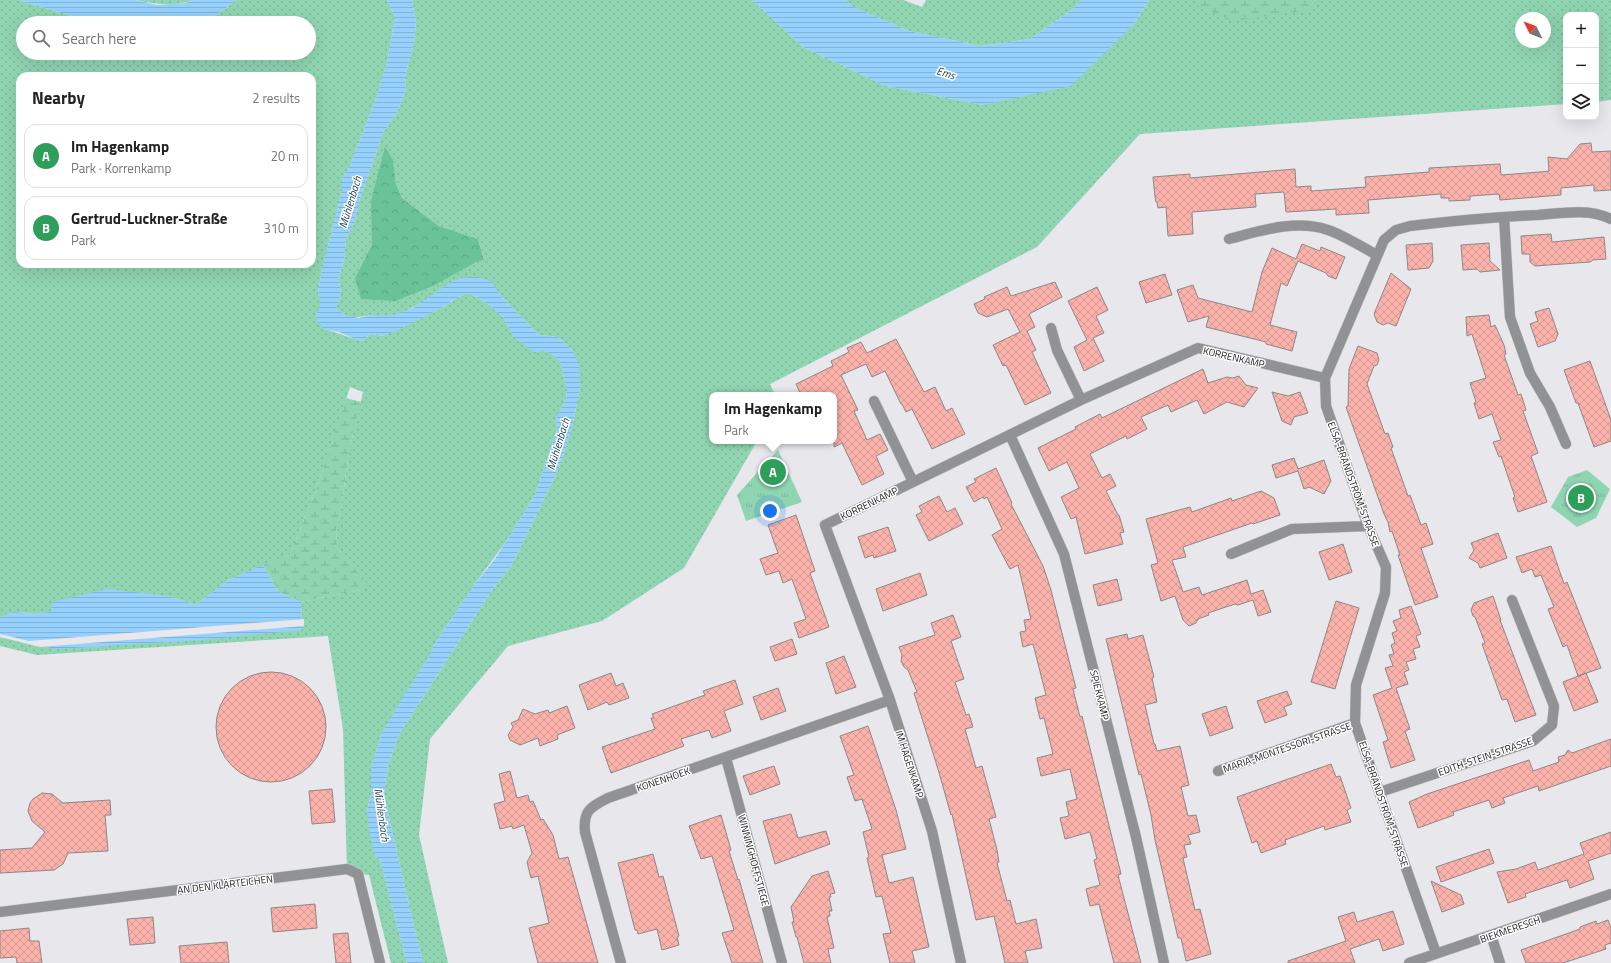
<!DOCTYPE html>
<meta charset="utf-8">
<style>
body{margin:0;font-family:"Titillium Web",sans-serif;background:#f6f6f6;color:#222}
.controls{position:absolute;right:12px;top:12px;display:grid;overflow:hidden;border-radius:8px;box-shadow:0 4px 16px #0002}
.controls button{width:36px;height:36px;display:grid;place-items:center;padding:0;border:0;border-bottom:1px solid #e0e0e0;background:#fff;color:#222;font:20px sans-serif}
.compass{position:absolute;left:1515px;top:12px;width:36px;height:36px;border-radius:50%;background:#fff;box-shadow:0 4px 16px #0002;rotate:312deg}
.you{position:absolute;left:770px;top:511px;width:14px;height:14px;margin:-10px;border:3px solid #fff;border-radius:50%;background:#1a73e8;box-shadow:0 0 0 6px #1a73e833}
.badge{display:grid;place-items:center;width:26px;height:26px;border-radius:50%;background:#2f8f69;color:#fff;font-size:13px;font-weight:700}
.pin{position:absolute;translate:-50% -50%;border:2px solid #fff;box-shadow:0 1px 4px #0006}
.popup{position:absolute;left:709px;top:392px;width:128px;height:52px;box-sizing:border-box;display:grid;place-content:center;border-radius:8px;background:#fff;filter:drop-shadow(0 1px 3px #0005);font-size:13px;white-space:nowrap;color:#767676}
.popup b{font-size:15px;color:#222}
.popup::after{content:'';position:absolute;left:50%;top:100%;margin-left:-8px;border:8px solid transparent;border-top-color:#fff}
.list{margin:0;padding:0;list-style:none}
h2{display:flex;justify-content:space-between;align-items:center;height:52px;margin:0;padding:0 16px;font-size:17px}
h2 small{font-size:13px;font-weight:400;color:#767676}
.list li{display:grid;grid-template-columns:26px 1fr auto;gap:12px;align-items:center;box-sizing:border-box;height:64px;margin:0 8px 8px;padding:0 8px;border:1px solid #e0e0e0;border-radius:12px}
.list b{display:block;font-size:15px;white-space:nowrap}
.list p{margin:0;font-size:13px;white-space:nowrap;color:#767676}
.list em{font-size:13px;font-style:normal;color:#767676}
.icon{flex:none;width:22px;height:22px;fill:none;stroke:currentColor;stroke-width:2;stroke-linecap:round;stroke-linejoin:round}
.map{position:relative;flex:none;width:1611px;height:963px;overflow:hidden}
.search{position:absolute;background:#fff;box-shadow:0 4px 16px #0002;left:16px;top:16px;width:300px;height:44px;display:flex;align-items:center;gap:10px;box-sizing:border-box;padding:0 14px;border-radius:22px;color:#767676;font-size:15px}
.panel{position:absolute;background:#fff;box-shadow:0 4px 16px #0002;left:16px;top:72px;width:300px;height:196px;border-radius:12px}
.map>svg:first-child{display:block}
.grass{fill:url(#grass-dots);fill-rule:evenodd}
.forest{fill:url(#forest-crowns)}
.wetland{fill:url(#wetland-marsh)}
.park{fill:url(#park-tufts)}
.water{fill:url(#water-rules)}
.pier{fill:#e7e7ec}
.building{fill:url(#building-cross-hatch);stroke:#8e8787}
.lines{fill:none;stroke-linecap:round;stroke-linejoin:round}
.street-casing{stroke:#c2c2c7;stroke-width:11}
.street{stroke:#909294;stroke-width:10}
.labels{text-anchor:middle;stroke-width:3;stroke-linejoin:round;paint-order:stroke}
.street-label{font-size:10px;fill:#1b1b1d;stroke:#fff}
.water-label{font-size:11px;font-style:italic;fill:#183a50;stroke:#fff}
</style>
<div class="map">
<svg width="1611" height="963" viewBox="0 0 1611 963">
<defs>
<pattern id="grass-dots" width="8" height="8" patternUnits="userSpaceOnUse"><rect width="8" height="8" fill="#90d5b2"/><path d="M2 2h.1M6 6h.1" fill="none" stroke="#7cb699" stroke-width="1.8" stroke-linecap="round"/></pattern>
<pattern id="forest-crowns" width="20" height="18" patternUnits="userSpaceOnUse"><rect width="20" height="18" fill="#6ac398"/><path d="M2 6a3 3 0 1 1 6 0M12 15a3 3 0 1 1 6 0" fill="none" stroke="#5ba783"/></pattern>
<pattern id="wetland-marsh" width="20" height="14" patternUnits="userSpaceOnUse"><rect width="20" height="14" fill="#90d5b2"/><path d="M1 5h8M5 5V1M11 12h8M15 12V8" fill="none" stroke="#7cb699"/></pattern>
<pattern id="park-tufts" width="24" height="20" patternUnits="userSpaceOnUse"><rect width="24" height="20" fill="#90d5b2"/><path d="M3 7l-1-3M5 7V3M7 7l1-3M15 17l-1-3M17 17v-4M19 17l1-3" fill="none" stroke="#7cb699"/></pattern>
<pattern id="water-rules" width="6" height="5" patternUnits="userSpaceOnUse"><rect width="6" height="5" fill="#95d1fc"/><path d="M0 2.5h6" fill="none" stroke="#80b3d8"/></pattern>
<pattern id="building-cross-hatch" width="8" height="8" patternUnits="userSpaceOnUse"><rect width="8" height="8" fill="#fab2aa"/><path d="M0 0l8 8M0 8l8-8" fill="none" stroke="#d69892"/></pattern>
</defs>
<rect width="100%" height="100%" fill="#e7e7ec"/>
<path class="grass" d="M0,0H19L68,15L110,23H23V53H309V23H128H184L215,16L236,0H387L395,17L387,63L376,98L350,166L342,179V191L322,269L318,293L322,304L316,315L324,329C337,332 349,338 362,341L371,334L383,336L436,311L466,293L475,296L489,305L503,317L514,337L535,352L543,350L554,355L560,361L567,390L566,399L556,419L557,430L535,495L505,543L474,585L434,645L430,655L382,733L371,768V795L367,810L375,856L380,860L407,963H391L369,875L358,874L347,869L343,729L328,636L37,655L0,646V634L302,630L301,602L361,590L368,586L338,549L336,531L341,510L349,451L363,392L350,387L318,484L290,555L228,580L196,605L168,596L34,614L19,612L0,618ZM20,76H312V264H20Z
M135,0H193C175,7 154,4 135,0Z
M412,0H752L803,47L886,86L983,105L1135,23L1149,0H1198V6L1305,11L1316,0H1611V100L1596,102V15H1566V104L1140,134L1037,247L770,384L775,395H712V441H757L684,568L602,621L508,646L430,739L419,835L448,963H423L408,901L384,795L388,765L400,733L492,590L511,566L533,522L561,463L573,423L580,387L573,351L558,337L539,335L502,297L499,292L453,281C435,294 416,309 394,315C387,316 379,315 372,315C357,317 346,321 336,307C341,297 342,290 338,279L344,261L346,238L354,223L360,199L383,133L397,112L406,90L405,77L414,43L416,22ZM1521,18H1545V42H1521ZM393,160L396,184L402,198L439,226L478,239L484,259L355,278L372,244Z
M845,0H903L922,7L926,0H1081L1073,9L1030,39L980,46L909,31L853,7Z"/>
<path class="forest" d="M385,147L393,160L396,184L402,198L439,226L478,239L484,260L478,261L433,286L395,301L361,299L355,278L372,244L371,201Z"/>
<path class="wetland" d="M1198,0H1316L1305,11L1232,21L1198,6Z
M346,398L361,402L349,451L341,510L336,531L338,549L369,586L361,590L301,602L279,592L263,565L290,555L318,484Z"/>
<path class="park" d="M778,450L802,502L746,521L737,495Z
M1587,470L1610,489L1596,518L1577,527L1551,507L1568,477Z"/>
<path class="water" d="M19,0H135L157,5L186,3L193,0H236L215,16L185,23H110L68,15Z
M387,0H412L416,22L414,43L405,77L406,90L397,112L383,133L360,199L354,223L346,238L344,261L338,279C342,290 341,297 336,307L344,315L359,318L372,315H393L413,308L453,281L461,278L476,277L491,281L502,297L539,335L558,337L573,351L579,364L580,387L573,423L561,463L533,522L511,566L492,590L400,733L388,765L384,795L408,901L423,963H407L380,860L375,856L369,830L367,810L371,795V768L382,733L401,700L430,655L434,645L474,585L495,559L527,508L535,495L557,430L556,419L566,399L567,390L560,362L554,355L543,350L535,353L514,337L503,317L489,305L475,296L466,293L436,311L400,329L383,336L371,334L362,341L355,339L339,332L324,329L317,321L316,315L321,304L318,293L322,269L342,191V179L350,166L376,98L387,63L395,17Z
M752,0H845L854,7L909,31L980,46L1030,39L1073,9L1081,0H1149L1135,23L1071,86L983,105L886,86L803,47Z
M263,565L279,592L301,602L302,630L200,640L55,649L0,634V618C10,609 22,613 34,614C39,614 44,612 50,612L53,602L107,589L168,596L196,605L228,580Z
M238 727a33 33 0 1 1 66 0a33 33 0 1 1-66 0Z"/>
<path class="pier" d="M304,619V626L40,647L0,637V634L29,641Z"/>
<path class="building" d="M1591,143L1592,152L1611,151V190L1594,191V185L1561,188V195L1500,200L1499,194L1470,196V200L1449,201V198H1441V194L1368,200L1369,213L1336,215V209L1286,212L1284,192L1255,194L1256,207L1192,212L1193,234L1168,236L1166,207L1158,208L1157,202H1156L1155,197L1153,177L1190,174V178L1295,169L1296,187L1311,186V191L1366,187L1365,177L1429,172V168L1500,164L1501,175L1540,172L1549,171L1548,157L1567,159L1580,144Z
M1551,234L1552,242L1604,237L1606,259L1593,260L1590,262L1535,266L1530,262V254H1522L1521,236Z
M1432,243L1433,261L1429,268L1408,270L1406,245Z
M1489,243L1490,261L1500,270L1480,272L1477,269L1463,270L1461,245Z
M1302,244L1320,251L1321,247L1345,257L1336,279L1328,276L1326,273L1298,261L1287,286L1281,283L1270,325L1297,332L1292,351L1266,344V342L1206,327L1209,316L1188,322L1177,290L1193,285L1198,298L1252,312L1262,272L1272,248L1296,259Z
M1391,273L1411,289L1396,326L1388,323L1383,325L1377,322L1374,314Z
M1165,274L1172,295L1146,303L1139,282Z
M1055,282L1062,297L1029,314L1035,327L1027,331L1036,350L1032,352L1051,393L1025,405L1006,365L1003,366L993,345L1020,332L1008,309L987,317L978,313L974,304L985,299L984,297L1007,287L1011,296Z
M1097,287L1108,310L1096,316L1104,333L1093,338L1104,361L1084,371L1074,347L1087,340L1068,301Z
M1549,308L1558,334L1555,341L1538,347L1530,324L1538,321L1535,312Z
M1489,315L1491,327L1495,325L1504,345L1506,354L1504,355L1518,395L1521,394L1526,410L1523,411L1538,453L1531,456L1547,502L1518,512L1513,498L1515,497L1501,456L1499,457L1493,442L1501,440L1492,414L1479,419L1474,403L1476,402L1470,383L1486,378L1472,334L1467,336L1466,317Z
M896,339L924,392L935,387L946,411L952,408L965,434L932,449L912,409L906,412L902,404H901L885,371L872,377L866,364L841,375L858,410L854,411L867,440L880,434L888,450L876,456L884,474L862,485L842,443L834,447V395H801L796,384L833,366L831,361L849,352L847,348L861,342L867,353Z
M1358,346L1377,353L1379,360L1377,365L1374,366L1367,384L1385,434L1388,433L1393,447L1391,448L1408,496L1410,495L1421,525L1426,523L1433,544L1421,548L1438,597L1415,605L1398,555H1400L1392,531L1390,532L1388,522L1384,514L1346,407L1348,406L1349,369Z
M1590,361L1611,420V441L1594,447L1578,403H1576L1564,370Z
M1203,369L1208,383L1227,377L1233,378L1239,376L1246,385L1258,388L1244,407L1227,402L1204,414L1197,400L1171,412L1168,405L1141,417L1147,429L1127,439L1126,436L1090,454L1102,478L1110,474L1116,486L1106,491L1118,515H1119L1124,532L1120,533L1123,544L1085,554L1076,517L1071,519L1061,497L1079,488L1067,462L1049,471L1038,448L1076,429L1075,427L1100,414L1102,418Z
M1272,392L1288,396L1300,392L1308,413L1294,417L1291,425L1282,421Z
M1294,458L1298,469L1324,460L1331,481L1324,494L1309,487L1304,489L1298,471L1276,478L1272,465Z
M996,468L1012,503L1011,504L1043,566L1051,590L1076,688L1073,689L1080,717L1082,716L1121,874L1118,875L1141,963H1114L1099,904L1090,906L1086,889L1100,885L1094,860L1097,859L1090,832L1065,839L1060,818L1069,816L1066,802L1077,799L1070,769L1041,776L1037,758L1053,754L1044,718L1040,719L1035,698L1046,695L1033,644L1023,647L1020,632L1026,631L1024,620L1031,619L1018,565L1010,569L992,535L1002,529L987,497L984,499L983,497L974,502L966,487L976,482L974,479Z
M1261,491L1274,498L1280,515L1253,524L1252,523L1183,547L1186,557L1172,560L1183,592L1199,587L1202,595L1247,580L1251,594L1263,590L1271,612L1258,616L1253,600L1238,605L1235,604L1208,613L1209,615L1198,619L1196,623L1189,626L1183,620L1175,596L1161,601L1151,565L1158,563L1146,519L1190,507L1192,512L1231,498L1232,501Z
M939,496L947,512L955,508L963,524L929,541L916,515L922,512L919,506Z
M796,515L815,571L810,573L829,627L799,638L794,623L806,619L792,579L783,583L779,571L766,575L760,559L778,553L768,525Z
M888,527L896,551L874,558L873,555L865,558L858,537Z
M1498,533L1507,558L1480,568L1478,563L1469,558L1474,550L1471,543Z
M1343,544L1352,572L1329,580L1319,552Z
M1551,546L1564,584L1567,582L1601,668L1578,676L1567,645L1563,647L1548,609L1554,607L1541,575L1535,577L1532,569L1522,573L1516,557Z
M920,573L927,595L883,611L876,589Z
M1117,579L1122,600L1098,606L1093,585Z
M1493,596L1501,620H1500L1536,715L1515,722L1507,699L1502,700L1482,644L1485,643L1475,617L1473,616L1471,610L1474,603Z
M1336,601L1359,608L1335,689L1311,682Z
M1411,606L1421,634L1416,636L1420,647L1413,649L1416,659L1406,662L1409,670L1404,672L1408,684L1396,688L1410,729L1405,731L1415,760L1391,768L1383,742L1388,740L1373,695L1392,688L1385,668L1393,666L1389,655L1394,654L1391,645L1395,643L1392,633L1397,631L1393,621L1401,618L1399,610Z
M953,615L961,637L951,641L964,679L955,682L966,715L969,714L973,727L965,729L976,768L982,766L996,817L989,819L997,850L999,862L997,863L1007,901L1010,900L1016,924L1036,919L1042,948L1025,951L1028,963H1005L994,916L976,920L952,814L951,815L938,769L914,693L917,692L908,670L904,667L901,661L902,655L899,647L935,635L931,623Z
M1127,634L1128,639L1143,635L1154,677L1152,678L1157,702L1145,705L1154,744H1155L1157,751L1180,746L1189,785L1181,787L1188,816L1196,815L1200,832L1188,835L1191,844L1184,845L1187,857L1183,858L1195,910L1200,909L1211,954L1186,961L1181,938H1178L1155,840L1151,815L1141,774L1139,775L1106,639Z
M792,639L797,654L775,661L770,647Z
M844,656L856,687L836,694L826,663Z
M216 727a55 55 0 1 1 110 0a55 55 0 1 1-110 0Z
M611,673L616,686L623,683L629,698L609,705L607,702L588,710L579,685Z
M1586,673L1598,702L1574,711L1563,682Z
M735,680L743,704L724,711L731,731L712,738L709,730L681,739L684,746L611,773L602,747L655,729L651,718H654L652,714L705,695L703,691Z
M778,688L786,711L761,720L753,697Z
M1287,691L1292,704L1284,707L1287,715L1265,723L1257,701Z
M567,706L575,728L557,735L558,739L540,746L538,738L520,745L510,740L508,735L513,727L511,723L518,720L523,709L535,714L548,710L549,713Z
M1226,706L1233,728L1210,736L1202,714Z
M868,726L896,810L906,849L882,855L889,883L913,877L929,947L912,951L915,963H890L883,934L891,933L882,896L876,897L867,858L869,857L863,832L872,829L862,799L855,801L847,777L854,775L840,736Z
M1611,739V766L1539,791L1538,786L1503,798L1505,803L1492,808L1489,800L1453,812L1454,815L1418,828L1409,802L1427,794L1529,760L1533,771L1559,762L1558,757L1565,755L1568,750L1572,753Z
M1331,764L1336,777L1340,776L1351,808L1347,810L1351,822L1325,830L1324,826L1285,840L1286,844L1261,853L1257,841L1252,843L1237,797Z
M774,766L780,784L750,795L743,776Z
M510,771L517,798L528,795L530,802L533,801L541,820L543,819L553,835L559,859L568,857L598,963H538L529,928L549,923L538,876L531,878L527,862L532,853L524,825L513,829L512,826L500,829L494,804L505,801L499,774Z
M332,789L335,822L312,824L309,791Z
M42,793L52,794L63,803L110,800L111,815H105L108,851L68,853L63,864L54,870L0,873V850L32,848L45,832L32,821L28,811L30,803L33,799Z
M791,814L798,838L826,831L830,844L775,864L763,821Z
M721,815L731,850L729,851L738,880L739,879L763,963H732L722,933L734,930L712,856L701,859L689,826Z
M1611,832V853L1588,861L1594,879L1570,888L1567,880L1525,894L1526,897L1508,903L1497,872L1516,869L1535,862L1538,870L1584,854L1580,843Z
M1489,849L1494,863L1441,882L1436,867Z
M653,854L659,877L663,876L679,936L677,937L679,945L662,950L657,929L638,934L637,930H635L618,863Z
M828,871L835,893L830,894L831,897H829L832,911H829L830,916L827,917L834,948L828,949L831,963H804L797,937H796L792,922H794L791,907L812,876Z
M1431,881L1461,895L1464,904L1442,912Z
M315,904L317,928L273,932L271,908Z
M1393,911L1404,944L1383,951L1379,939L1350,949L1355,963H1288V961L1346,941L1338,917L1354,912L1357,922Z
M153,917L155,943L130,945L127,919Z
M1608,920L1611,928V943L1605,945L1606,949L1563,963H1526L1521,950L1580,929V927L1596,921L1597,924Z
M29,928L30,941H39L42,963H17L16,957L0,958V931Z
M348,933L351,963H336L333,934Z
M227,942L229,963H181L179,946Z"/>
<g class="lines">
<g class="street-casing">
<path id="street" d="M1504,217L1510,317L1530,373L1550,407L1566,444
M1229,239C1260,231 1295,219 1328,230C1343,235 1362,247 1377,255
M1051,328L1057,350L1081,400
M874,401L913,482
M1010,435L1064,554L1136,837L1164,963
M1231,554L1292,529L1368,526
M726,758L782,963
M1218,771L1355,723
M1380,792L1533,741L1552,725L1554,706L1512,600
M0,912L347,869L358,874L380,963
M1491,935L1500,963
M1436,953L1355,723L1356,685L1385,593L1386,567L1368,526L1326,406L1325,378L1384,240L1396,230L1410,226C1453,221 1495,217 1538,215C1562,213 1589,208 1611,219
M621,963L585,832C583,811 590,807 608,798L890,700
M961,963L932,831L890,700L825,525L1081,400L1198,348L1325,378
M1409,963L1611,894"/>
</g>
<use href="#street" class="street"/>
</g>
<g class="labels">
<g class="street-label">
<text transform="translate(1234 357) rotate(13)" y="4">KORRENKAMP</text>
<text transform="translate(1354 484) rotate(70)" y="4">ELSA-BRÄNDSTRÖM-STRASSE</text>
<text transform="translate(869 503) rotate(-26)" y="4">KORRENKAMP</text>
<text transform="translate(1100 695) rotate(76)" y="4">SPIEKKAMP</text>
<text transform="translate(1287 747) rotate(-19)" y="4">MARIA-MONTESSORI-STRASSE</text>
<text transform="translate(1485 756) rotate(-19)" y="4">EDITH-STEIN-STRASSE</text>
<text transform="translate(910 764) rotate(72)" y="4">IM HAGENKAMP</text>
<text transform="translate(663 779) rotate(-19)" y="4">KONENHOEK</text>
<text transform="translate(1384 804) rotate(71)" y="4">ELSA-BRÄNDSTRÖM-STRASSE</text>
<text transform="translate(754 860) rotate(75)" y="4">WINNINGHOFFSTIEGE</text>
<text transform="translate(225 884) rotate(-7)" y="4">AN DEN KLÄRTEICHEN</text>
<text transform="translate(1510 929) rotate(-19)" y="4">BIEKMERESCH</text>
</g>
<g class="water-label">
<text transform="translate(946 73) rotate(17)" y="4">Ems</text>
<text transform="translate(350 202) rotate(-73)" y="4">Mühlenbach</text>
<text transform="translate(558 444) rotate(-73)" y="4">Mühlenbach</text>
<text transform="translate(382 815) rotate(82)" y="4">Mühlenbach</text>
</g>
</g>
</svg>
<div class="controls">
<button>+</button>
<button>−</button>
<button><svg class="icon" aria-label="layers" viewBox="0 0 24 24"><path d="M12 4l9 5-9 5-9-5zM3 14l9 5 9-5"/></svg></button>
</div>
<svg class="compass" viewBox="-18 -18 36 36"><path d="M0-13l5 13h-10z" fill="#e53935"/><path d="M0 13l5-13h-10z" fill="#767676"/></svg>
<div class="you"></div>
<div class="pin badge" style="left:773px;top:472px;background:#2e9e5b">A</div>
<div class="popup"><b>Im Hagenkamp</b>Park</div>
<div class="pin badge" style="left:1581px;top:498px;background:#2e9e5b">B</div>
<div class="search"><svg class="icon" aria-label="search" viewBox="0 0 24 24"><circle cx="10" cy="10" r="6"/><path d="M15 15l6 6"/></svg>Search here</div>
<section class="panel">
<h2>Nearby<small>2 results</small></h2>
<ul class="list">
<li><span class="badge" style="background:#2e9e5b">A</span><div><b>Im Hagenkamp</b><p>Park · Korrenkamp</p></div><em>20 m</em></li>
<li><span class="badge" style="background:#2e9e5b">B</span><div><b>Gertrud-Luckner-Straße</b><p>Park</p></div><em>310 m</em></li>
</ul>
</section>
</div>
